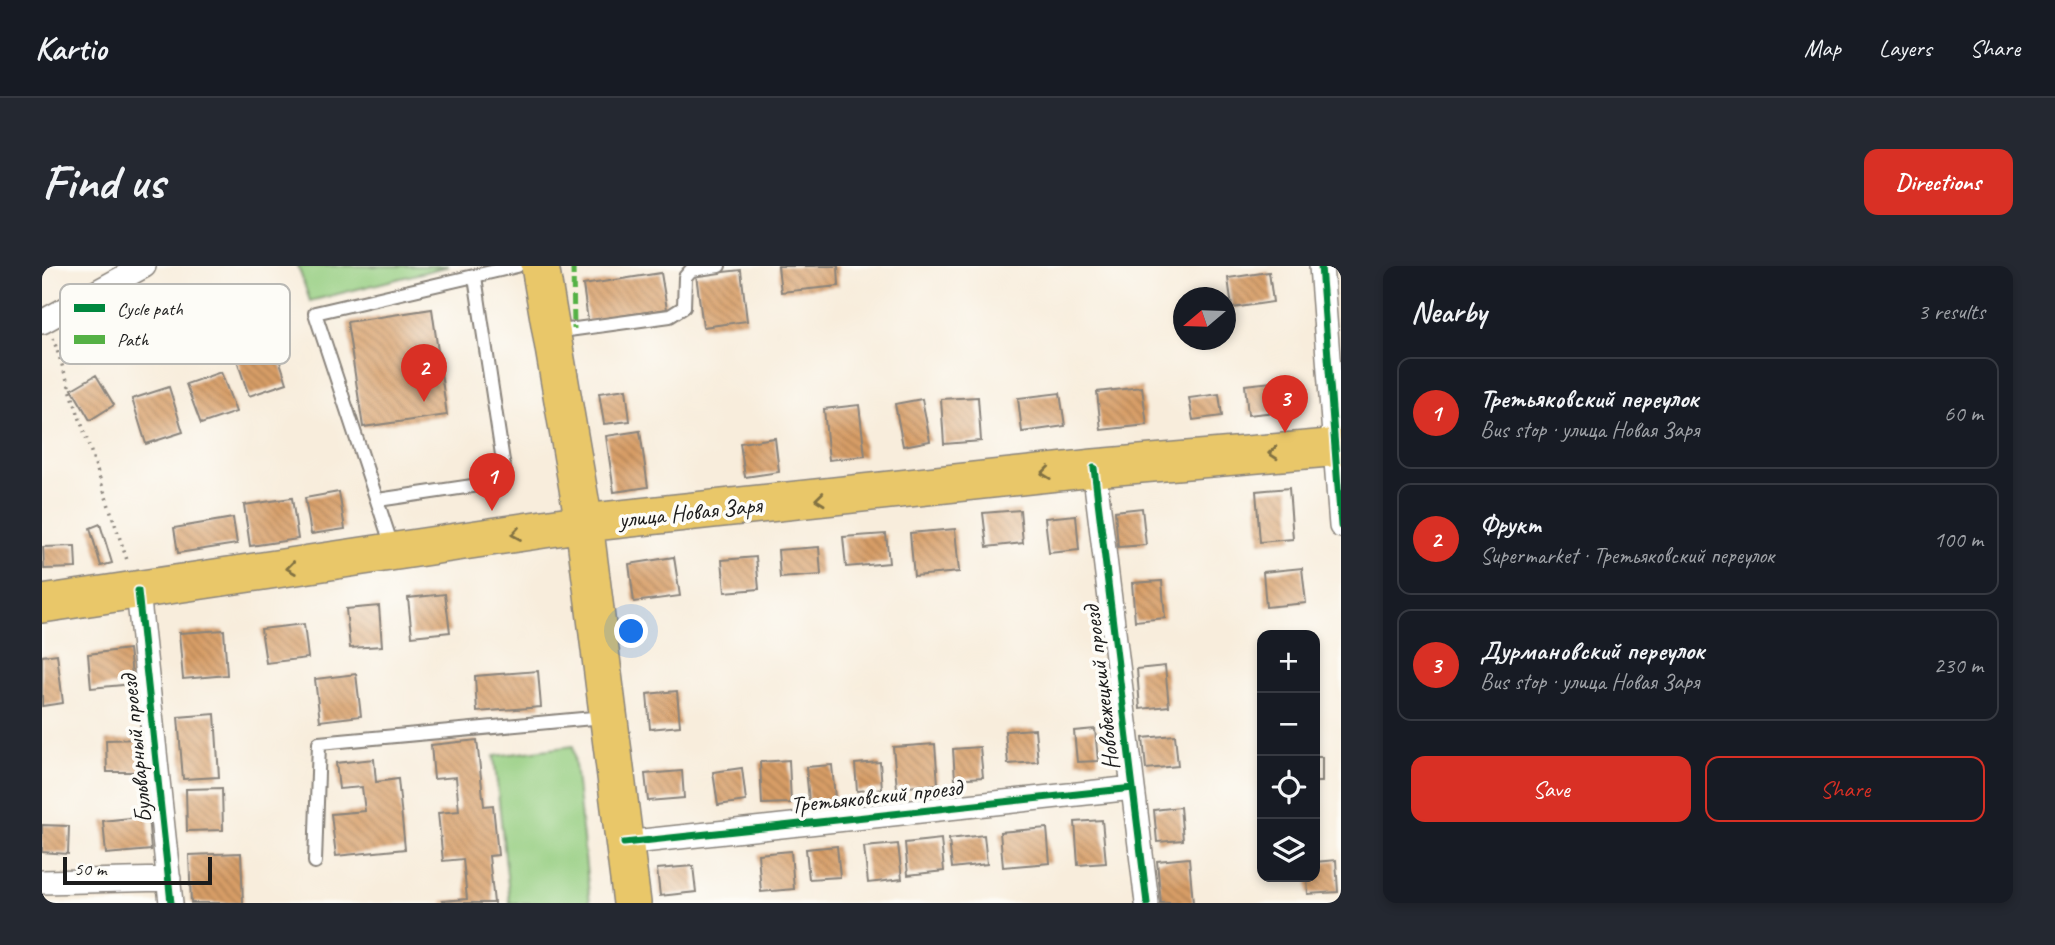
<!DOCTYPE html>
<meta charset="utf-8">
<style>
body{margin:0;font-family:Caveat,sans-serif;background:#242831;color:#f1f3f6}
.controls{position:absolute;right:21px;bottom:21px;display:grid;overflow:hidden;border-radius:14px;box-shadow:0 4px 10px #0003}
.controls button{width:63px;height:63px;display:grid;place-items:center;padding:0;border:0;border-bottom:2px solid #363941;background:#171b24;color:#f1f3f6;font:35px sans-serif}
.compass{position:absolute;left:1131px;top:21px;width:63px;height:63px;border-radius:50%;background:#171b24;box-shadow:0 4px 10px #0003;rotate:251deg}
.scale{position:absolute;left:21px;bottom:18px;width:149px;box-sizing:border-box;padding-left:7px;border:4px solid #1c1c1c;border-top:0;font-size:19px;line-height:24px;white-space:nowrap;color:#1c1c1c;-webkit-text-stroke:5px #fdfcf7;paint-order:stroke}
.you{position:absolute;left:590px;top:366px;width:24px;height:24px;margin:-18px;border:5px solid #fff;border-radius:50%;background:#1a73e8;box-shadow:0 0 0 10px #1a73e833}
.badge{display:grid;place-items:center;width:46px;height:46px;border-radius:50%;background:#d93025;color:#fff;font-size:23px;font-weight:700}
.pin{position:absolute;translate:-50% -58px;filter:drop-shadow(0 2px 4px #0008)}
.pin::after{content:'';position:absolute;top:37px;width:24px;height:21px;background:inherit;clip-path:polygon(0 0,100% 0,50% 100%)}
.list{margin:0;padding:0;list-style:none}
h2{display:flex;justify-content:space-between;align-items:center;height:91px;margin:0;padding:0 28px;font-size:30px}
h2 small{font-size:23px;font-weight:400;color:#9ea1a6}
.list li{display:grid;grid-template-columns:46px 1fr auto;gap:21px;align-items:center;box-sizing:border-box;height:112px;margin:0 14px 14px;padding:0 14px;border:2px solid #363941;border-radius:14px}
.list b{display:block;font-size:26px;white-space:nowrap}
.list p{margin:0;font-size:23px;white-space:nowrap;color:#9ea1a6}
.list em{font-size:23px;font-style:normal;color:#9ea1a6}
.actions{display:flex;gap:14px;padding:21px 28px}
.actions a{flex:1;padding:16px 0;border:2px solid #d93025;border-radius:14px;text-align:center;font-size:24px;color:#d93025}
.actions .main{background:#d93025;color:#fff}
.icon{flex:none;width:38px;height:38px;fill:none;stroke:currentColor;stroke-width:2;stroke-linecap:round;stroke-linejoin:round}
.map{position:relative;flex:none;width:1299px;height:637px;overflow:hidden;border-radius:14px}
header{display:flex;align-items:center;gap:42px;box-sizing:border-box;height:98px;padding:0 35px;background:#171b24;border-bottom:2px solid #363941}
header strong{font-size:33px}
nav{display:flex;gap:38px;margin-inline-start:auto;font-size:24px}
.intro{display:flex;align-items:center;justify-content:space-between;box-sizing:border-box;height:168px;padding:0 42px}
h1{margin:0;font-size:49px}
.button{padding:18px 32px;border-radius:14px;background:#d93025;color:#fff;font-size:24px;font-weight:700}
main{display:flex;gap:42px;padding:0 42px}
aside{flex:1;background:#171b24;border-radius:14px;box-shadow:0 4px 10px #0003}
.map>svg:first-child{display:block}
.green{fill:#96ce81;stroke:#59754e;stroke-width:2}
.building{fill:url(#building-back-hatch)}
.lines{fill:none;stroke-linecap:round;stroke-linejoin:round}
.lane-casing{stroke:#8a847c;stroke-width:16}
.street-casing{stroke:#8a847c;stroke-width:26}
.primary-casing{stroke:#8a847c;stroke-width:40}
.path{stroke:#8a847c;stroke-width:3.5;stroke-dasharray:2 5;stroke-linecap:butt}
.lane{stroke:#fff;stroke-width:12}
.street{stroke:#fff;stroke-width:23}
.primary{stroke:#e9c769;stroke-width:37}
.quiet{stroke:#55b145;stroke-width:5;stroke-dasharray:10 5;stroke-linecap:butt}
.cycleway-casing{stroke:#fdfcf7;stroke-width:11}
.cycleway{stroke:#00873e;stroke-width:7}
.oneway{stroke:#827242}
.labels{text-anchor:middle;stroke-width:7;stroke-linejoin:round;paint-order:stroke}
.street-label{font-size:24px;fill:#1c1c1c;stroke:#fdfcf7}
.key{fill:#fdfcf7;stroke:#bab9b5;stroke-width:2}
.key-label{font-size:19px;fill:#1c1c1c}
</style>
<header>
<strong>Kartio</strong>
<nav><a>Map</a><a>Layers</a><a>Share</a></nav>
</header>
<div class="intro"><h1>Find us</h1><a class="button">Directions</a></div>
<main>
<div class="map">
<svg width="1299" height="637" viewBox="0 0 1299 637">
<defs>
<pattern id="building-back-hatch" width="6" height="6" patternUnits="userSpaceOnUse" patternTransform="scale(1.75)"><rect width="6" height="6" fill="#d79d66"/><path d="M-1 5l2 2M0 0l6 6M5-1l2 2" fill="none" stroke="#ae7f53"/></pattern>
</defs>
<rect width="100%" height="100%" fill="#fdfcf7"/>
<filter id="ink" filterUnits="userSpaceOnUse"><feTurbulence type="fractalNoise" baseFrequency=".0143" numOctaves="2"/><feDisplacementMap in="SourceGraphic" scale="14" xChannelSelector="R" yChannelSelector="G"/><feConvolveMatrix kernelMatrix="1 2 1 2 8 2 1 2 1" color-interpolation-filters="sRGB"/></filter>
<filter id="wash" filterUnits="userSpaceOnUse"><feTurbulence type="fractalNoise" baseFrequency=".00686" numOctaves="4" result="noise"/><feDisplacementMap in="SourceGraphic" scale="28" xChannelSelector="R" yChannelSelector="G"/><feGaussianBlur stdDeviation="1.57" result="paint"/><feColorMatrix in="noise" values="0 0 0 0 0 0 0 0 0 0 0 0 0 0 0 0 0 1.4 0 .05"/><feComposite in="paint" operator="in"/></filter>
<g filter="url(#wash)">
<rect width="100%" height="100%" fill="#f8eddc"/>
<path class="green" d="M256,0H407L268,35Z
M531,480L548,637H468L452,490Z"/>
<g id="blocks">
<path class="building" d="M736,0H796L797,20L739,26Z
M699,4L705,55L661,61L654,9Z
M1227,6L1231,36L1190,42L1186,12Z
M619,7L625,43L546,55L541,19Z
M390,43L405,149L321,161L305,56Z
M233,81L245,117L207,130L195,94Z
M179,106L194,146L159,158L144,118Z
M54,109L72,139L48,154L30,123Z
M1230,116L1233,146L1206,149L1203,119Z
M127,121L141,166L104,178L90,133Z
M1100,121L1105,159L1059,164L1055,126Z
M584,123L588,155L562,158L557,127Z
M1018,127L1023,160L980,166L976,132Z
M1177,128L1180,150L1151,154L1147,132Z
M936,131L939,175L902,178L899,133Z
M880,133L888,175L861,180L853,138Z
M817,139L823,190L787,194L782,143Z
M598,165L606,221L572,226L564,170Z
M733,172L737,206L703,211L698,177Z
M1247,222L1251,273L1218,276L1214,225Z
M297,226L303,263L269,268L263,232Z
M250,232L256,273L208,280L202,239Z
M1100,242L1104,279L1076,281L1073,245Z
M978,244L981,277L945,281L941,247Z
M1034,249L1037,284L1007,287L1003,252Z
M191,252L195,278L136,287L132,262Z
M58,258L70,297L59,300L48,262Z
M913,263L917,306L872,310L868,267Z
M844,268L847,297L804,301L801,271Z
M33,280L34,302L2,303L1,281Z
M777,281L779,309L738,312L736,284Z
M632,291L638,330L592,336L587,298Z
M714,291L717,323L683,326L680,294Z
M1260,302L1264,337L1224,341L1221,306Z
M1120,315L1123,352L1093,355L1090,317Z
M403,328L408,366L370,370L366,332Z
M337,340L340,380L308,382L304,343Z
M262,358L266,392L224,397L219,363Z
M182,364L185,409L141,413L137,367Z
M87,383L91,418L49,422L46,388Z
M15,388L21,437L0,440V390Z
M1123,400L1127,440L1098,443L1095,403Z
M496,405L499,441L435,446L433,410Z
M314,408L319,450L278,455L273,413Z
M635,425L638,460L608,463L605,428Z
M173,448L177,511L141,513L136,451Z
M993,463L996,496L966,498L963,465Z
M1053,463L1056,495L1035,496L1032,465Z
M1133,469L1136,500L1104,503L1101,472Z
M99,473V506H65L64,474Z
M435,474L442,540L451,539L456,589L447,590L452,637H401L400,635L425,633L421,593L401,595L396,547L417,545L414,511L392,513L389,479Z
M893,478L896,518L855,522L851,481Z
M938,481L941,511L913,513L911,483Z
M1273,491H1280V516H1273Z
M332,493L334,516L356,513L363,583L294,590L289,548L323,545L320,521L297,523L294,497Z
M747,494L749,537L720,538L718,496Z
M838,496L840,523L815,525L813,498Z
M790,499L793,533L767,536L764,501Z
M700,502L704,535L676,539L671,506Z
M640,505L642,532L606,535L603,508Z
M180,522L181,564L145,565L144,523Z
M1138,541L1141,574L1115,576L1112,544Z
M106,550L109,584L64,588L61,555Z
M1060,554L1064,597L1036,599L1033,556Z
M0,559L27,560L26,588L0,586Z
M1005,562L1008,597L961,601L958,566Z
M942,569L945,598L910,602L907,573Z
M899,573L902,605L866,609L863,577Z
M856,578L860,613L826,617L822,581Z
M795,580L798,611L767,613L764,583Z
M749,585L752,623L719,626L716,588Z
M199,587L201,637H149L147,589Z
M1147,592L1151,637H1119L1115,595Z
M1294,594L1296,626L1266,628L1265,611H1273V596Z
M651,600L654,626L618,630L615,603Z"/>
</g>
</g>
<g filter="url(#ink)">
<use href="#blocks" fill-opacity="0" stroke="#8a847c" stroke-width="2"/>
<g class="lines">
<g class="lane-casing">
<path id="lane" d="M512,66L628,50L642,41L643,11L649,4L677,0
M336,234L464,215L433,11
M351,283L273,47L475,0
M273,596L277,477L562,451"/>
</g>
<g class="street-casing">
<path id="street" d="M1279,0L1299,260
M0,56L102,0
M1052,202L1105,637
M96,325L129,637
M582,577L1091,522
M0,616L127,613"/>
</g>
<g class="primary-casing">
<path id="primary" d="M498,0L542,257L590,637
M0,338L542,257L1052,202L1299,181"/>
</g>
<path class="path" d="M11,72L86,297"/>
<use href="#lane" class="lane"/>
<use href="#street" class="street"/>
<use href="#primary" class="primary"/>
<path class="quiet" d="M531,0L532,63"/>
<g class="cycleway-casing">
<path id="cycleway" d="M1279,0L1299,260
M1052,202L1105,637
M96,325L129,637
M582,577L1091,522"/>
</g>
<use href="#cycleway" class="cycleway"/>
</g>
<defs><path id="oneway-chevron" d="M-2-3.5L2.5 0L-2 3.5" fill="none" stroke-width="1.6" stroke-linecap="round" stroke-linejoin="round" transform="scale(1.75)"/></defs>
<g class="oneway">
<use href="#oneway-chevron" transform="translate(1231 187) rotate(175)"/>
<use href="#oneway-chevron" transform="translate(1004 207) rotate(173)"/>
<use href="#oneway-chevron" transform="translate(778 233) rotate(174)"/>
<use href="#oneway-chevron" transform="translate(474 268) rotate(171)"/>
<use href="#oneway-chevron" transform="translate(249 302) rotate(172)"/>
</g>
</g>
<g class="labels">
<g class="street-label">
<text transform="translate(648 246) rotate(-6)" y="8">улица Новая Заря</text>
<text transform="translate(1059 422) rotate(-97)" y="8">Новобежецкий проезд</text>
<text transform="translate(94 483) rotate(-96)" y="8">Бульварный проезд</text>
<text transform="translate(834 530) rotate(-6)" y="8">Третьяковский проезд</text>
</g>
</g>
<rect x="18" y="18" width="230" height="80" rx="10" class="key"/>
<rect x="32" y="38" width="31" height="8" fill="#00873e"/>
<rect x="32" y="69" width="31" height="9" fill="#55b145"/>
<g class="key-label">
<text x="75" y="49">Cycle path</text>
<text x="75" y="80">Path</text>
</g>
</svg>
<div class="controls">
<button>+</button>
<button>−</button>
<button><svg class="icon" aria-label="locate" viewBox="0 0 24 24"><circle cx="12" cy="12" r="6"/><path d="M12 2v4M12 18v4M2 12h4M18 12h4"/></svg></button>
<button><svg class="icon" aria-label="layers" viewBox="0 0 24 24"><path d="M12 4l9 5-9 5-9-5zM3 14l9 5 9-5"/></svg></button>
</div>
<svg class="compass" viewBox="-18 -18 36 36"><path d="M0-13l5 13h-10z" fill="#e53935"/><path d="M0 13l5-13h-10z" fill="#9ea1a6"/></svg>
<div class="scale">50 m</div>
<div class="you"></div>
<div class="pin badge" style="left:450px;top:245px">1</div>
<div class="pin badge" style="left:382px;top:136px">2</div>
<div class="pin badge" style="left:1243px;top:167px">3</div>
</div>
<aside>
<h2>Nearby<small>3 results</small></h2>
<ul class="list">
<li><span class="badge">1</span><div><b>Третьяковский переулок</b><p>Bus stop · улица Новая Заря</p></div><em>60 m</em></li>
<li><span class="badge">2</span><div><b>Фрукт</b><p>Supermarket · Третьяковский переулок</p></div><em>100 m</em></li>
<li><span class="badge">3</span><div><b>Дурмановский переулок</b><p>Bus stop · улица Новая Заря</p></div><em>230 m</em></li>
</ul>
<div class="actions"><a class="main">Save</a><a>Share</a></div>
</aside>
</main>
